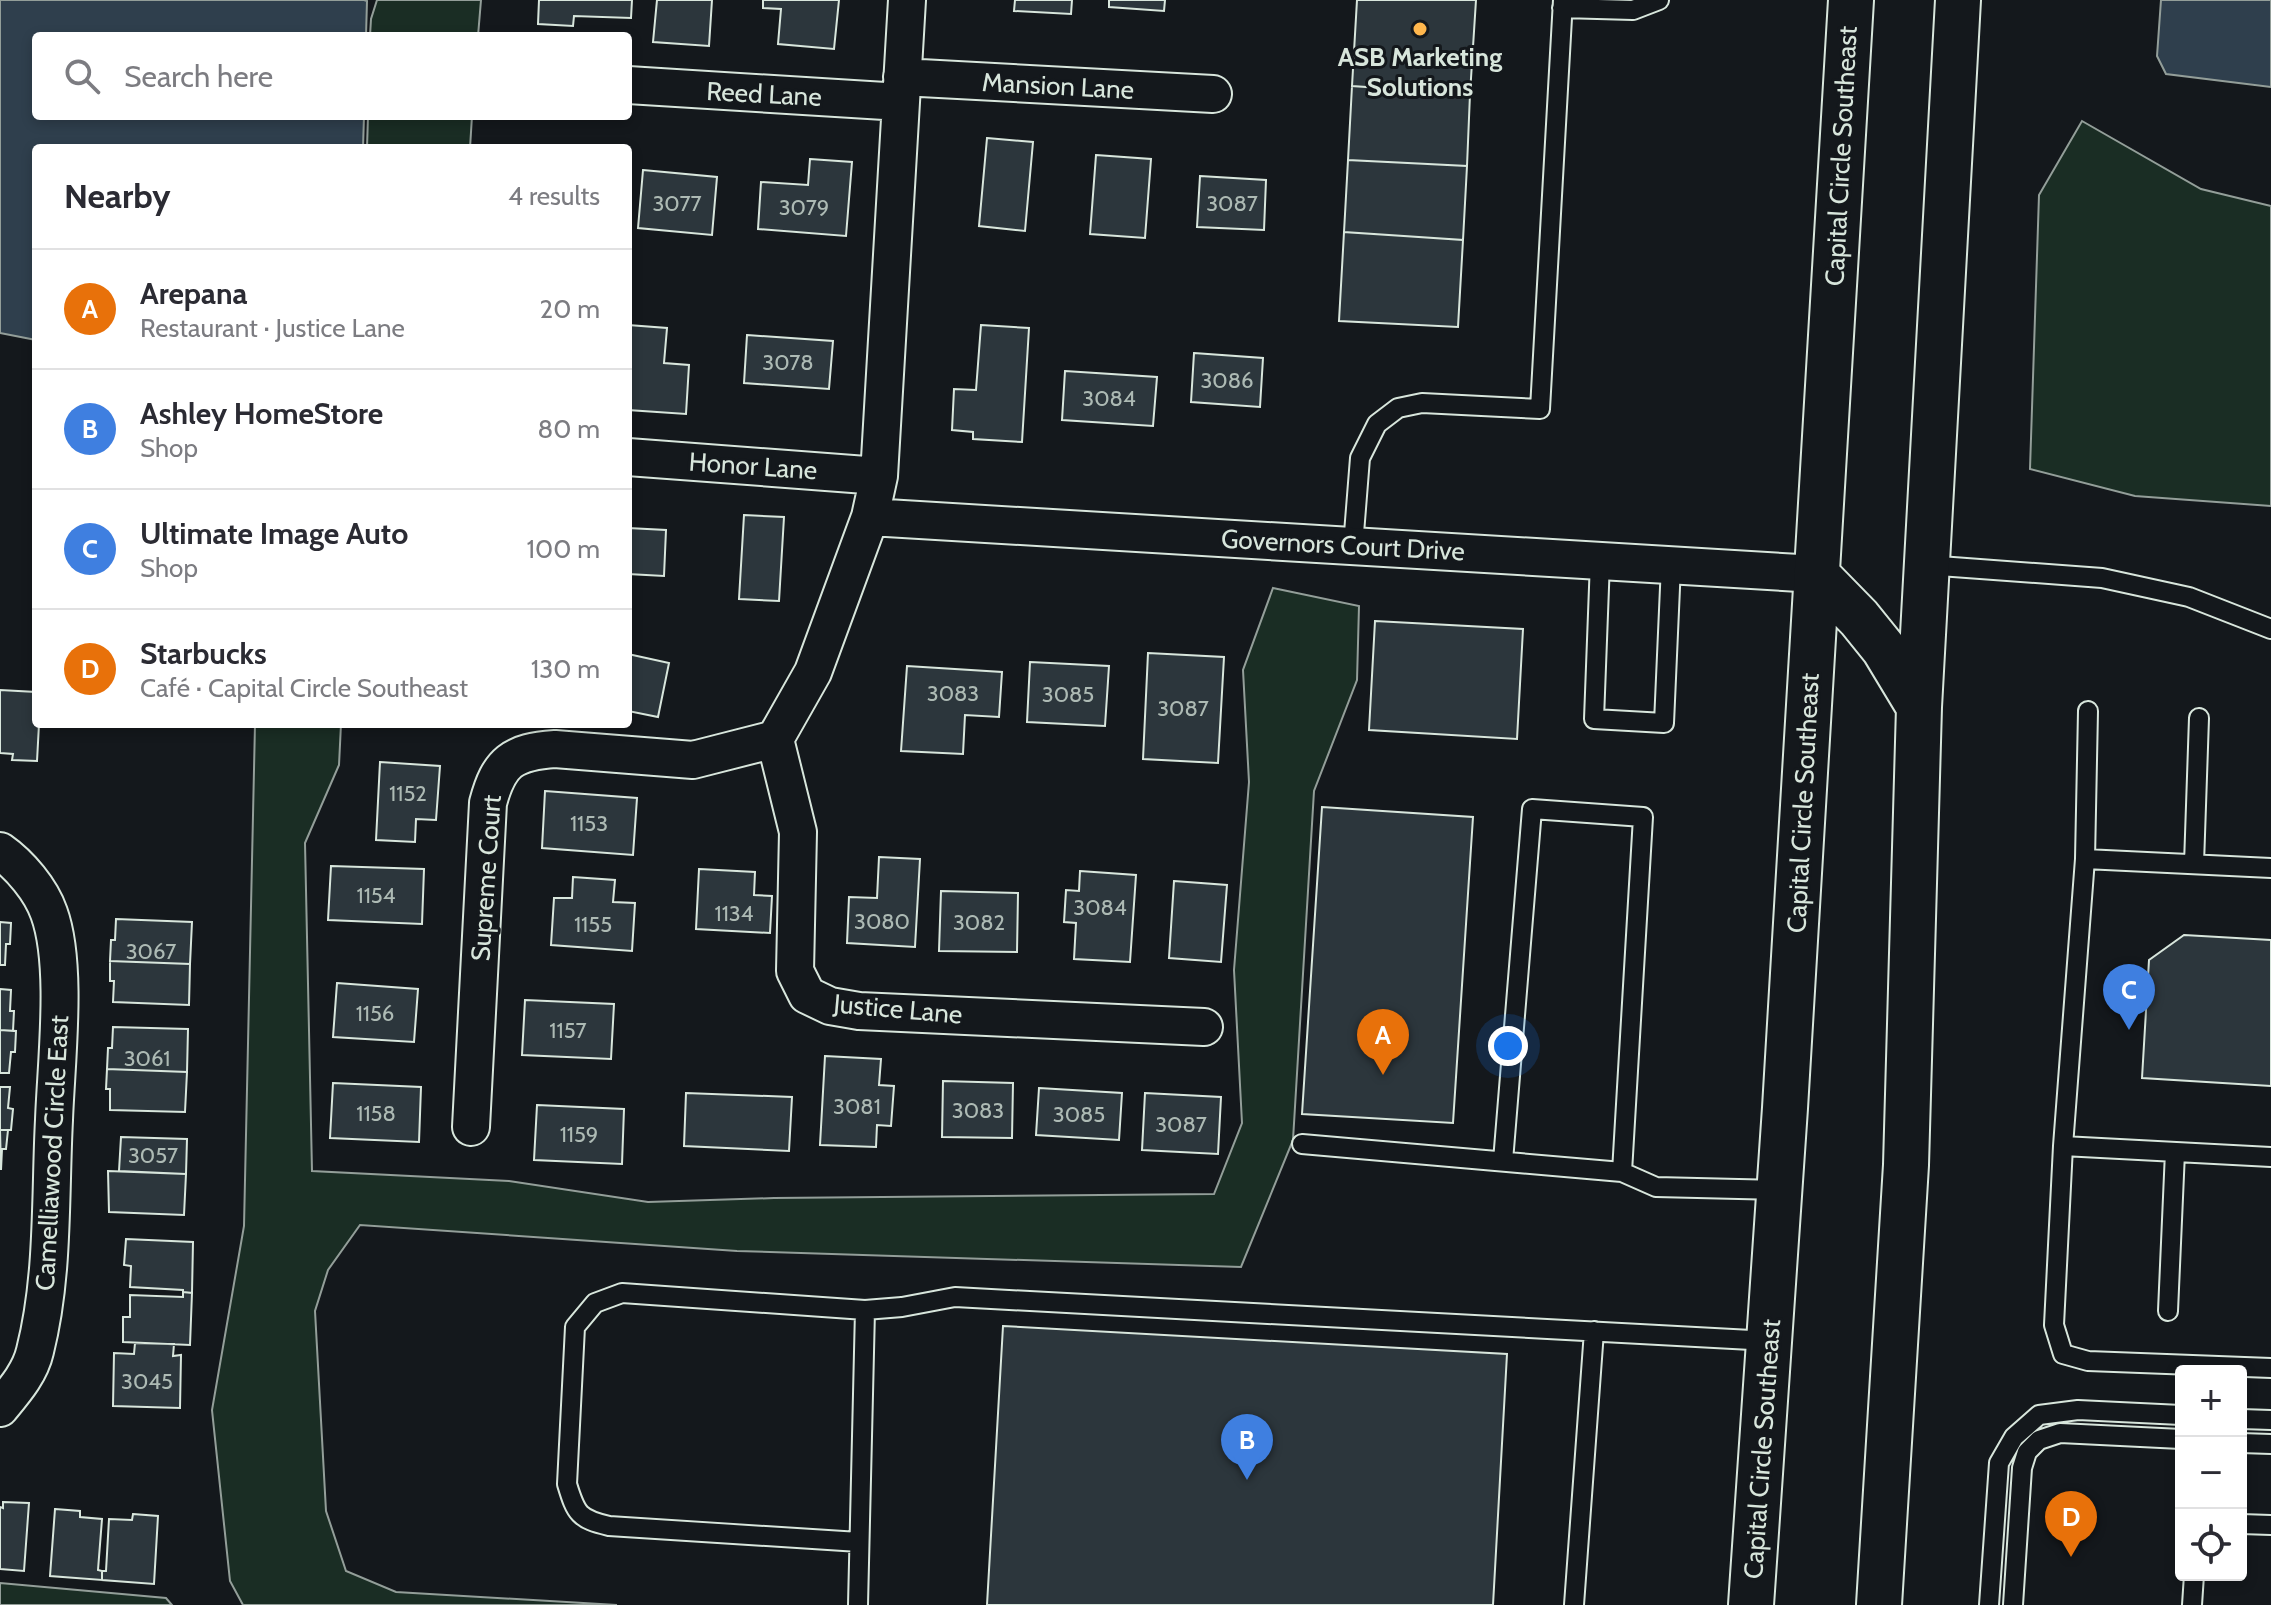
<!DOCTYPE html>
<meta charset="utf-8">
<style>
body{margin:0;font-family:Cabin,sans-serif;background:#f2f2f3;color:#2b2b33}
.controls{position:absolute;right:24px;bottom:24px;display:grid;overflow:hidden;border-radius:8px;box-shadow:0 4px 12px #0003}
.controls button{width:72px;height:72px;display:grid;place-items:center;padding:0;border:0;border-bottom:2px solid #e1e1e2;background:#fff;color:#2b2b33;font:40px sans-serif}
.you{position:absolute;left:1508px;top:1046px;width:28px;height:28px;margin:-20px;border:6px solid #fff;border-radius:50%;background:#1a73e8;box-shadow:0 0 0 12px #1a73e833}
.badge{display:grid;place-items:center;width:52px;height:52px;border-radius:50%;background:#111827;color:#fff;font-size:26px;font-weight:700}
.pin{position:absolute;translate:-50% -66px;filter:drop-shadow(0 2px 4px #0008)}
.pin::after{content:'';position:absolute;top:42px;width:28px;height:24px;background:inherit;clip-path:polygon(0 0,100% 0,50% 100%)}
.list{margin:0;padding:0;list-style:none}
h2{display:flex;justify-content:space-between;align-items:center;height:104px;margin:0;padding:0 32px;font-size:34px}
h2 small{font-size:26px;font-weight:400;color:#7c7c81}
.list li{display:grid;grid-template-columns:52px 1fr auto;gap:24px;align-items:center;box-sizing:border-box;height:120px;padding:0 32px;border-top:2px solid #e1e1e2}
.list b{display:block;font-size:30px;white-space:nowrap}
.list p{margin:0;font-size:26px;white-space:nowrap;color:#7c7c81}
.list em{font-size:26px;font-style:normal;color:#7c7c81}
.icon{flex:none;width:44px;height:44px;fill:none;stroke:currentColor;stroke-width:2;stroke-linecap:round;stroke-linejoin:round}
.map{position:relative;flex:none;width:2271px;height:1605px;overflow:hidden}
.search{position:absolute;background:#fff;box-shadow:0 4px 12px #0003;left:32px;top:32px;width:600px;height:88px;display:flex;align-items:center;gap:20px;box-sizing:border-box;padding:0 28px;border-radius:8px;color:#7c7c81;font-size:30px}
.panel{position:absolute;background:#fff;box-shadow:0 4px 12px #0003;left:32px;top:144px;width:600px;height:584px;border-radius:8px}
.map>svg:first-child{display:block}
.green{fill:#1a2d24;stroke:#939e99;stroke-width:2}
.water{fill:#2f3f4d;stroke:#939e99;stroke-width:2}
.building{fill:#2c363c;stroke:#d8e6dc;stroke-width:2}
.lines{fill:none;stroke-linecap:round;stroke-linejoin:round}
.service-casing{stroke:#d8e6dc;stroke-width:22}
.minor-casing{stroke:#d8e6dc;stroke-width:40}
.primary-casing{stroke:#d8e6dc;stroke-width:48}
.service{stroke:#14181c;stroke-width:18}
.minor{stroke:#14181c;stroke-width:36}
.primary{stroke:#14181c;stroke-width:44}
.poi-dot{fill:#ffb74d;stroke:#14181c;stroke-width:3}
.labels{text-anchor:middle;stroke-width:6;stroke-linejoin:round;paint-order:stroke}
.number-label{font-size:22px;fill:#adbab4}
.poi-label{font-size:26px;font-weight:bold;fill:#d8e6dc;stroke:#14181c}
.street-label{font-size:26px;fill:#d8e6dc;stroke:#14181c}
</style>
<div class="map">
<svg width="2271" height="1605" viewBox="0 0 2271 1605">
<rect width="100%" height="100%" fill="#14181c"/>
<path class="green" d="M377,0H481L478,36H370L371,19Z
M368,116H472L470,148H367Z
M2082,121L2201,189L2271,206V506L2135,496L2030,469L2039,195Z
M1273,588L1359,606L1357,680L1314,791L1293,1140L1241,1267L737,1251L360,1225L328,1270L315,1311L326,1511L346,1571L396,1592L617,1605H243L230,1581L212,1410L244,1226L255,724H341L339,765L305,843L312,1171L509,1181L648,1202L774,1198L1214,1194L1242,1123L1234,970L1249,782L1243,670Z
M0,1583L166,1598L172,1605H0Z"/>
<path class="water" d="M0,0H364L367,1L366,36H36V116H364L363,148H36V340L0,333Z
M2161,0H2271V87L2166,74L2157,56Z"/>
<path class="building" d="M539,0H632L631,18L574,16L573,26L538,24Z
M657,0H712L709,46L653,42Z
M763,0H839L834,49L778,44L781,9L763,8Z
M1015,0H1072L1071,14L1014,11Z
M1109,0H1165L1164,11L1109,7Z
M1357,0H1476L1470,94L1352,86Z
M1352,86L1470,94L1467,166L1348,160Z
M987,138L1033,142L1025,231L979,226Z
M1096,155L1151,159L1145,238L1090,234Z
M810,159L852,162L846,236L758,229L761,182L808,185Z
M1348,160L1467,166L1463,240L1344,232Z
M643,170L717,177L712,235L638,228Z
M1200,176L1266,180L1264,230L1197,227Z
M1344,232L1463,240L1458,327L1339,321Z
M628,325L667,328L664,363L689,365L686,414L628,410Z
M981,325L1029,328L1022,442L973,439V432L952,430L954,389L976,390Z
M747,335L833,341L829,389L744,383Z
M1194,353L1263,358L1260,407L1191,402Z
M1065,371L1157,377L1153,426L1062,420Z
M744,515L784,517L779,601L739,599Z
M628,528L666,530L664,576L628,574Z
M1375,621L1523,629L1517,739L1369,730Z
M1148,653L1224,657L1218,763L1143,759Z
M628,654L669,663L658,717L628,711Z
M1030,662L1109,666L1105,726L1027,722Z
M907,666L1002,672L999,717L965,715L963,754L901,751Z
M0,690L36,692V724H39L37,761L12,760L13,754L0,753Z
M380,762L440,766L436,820L416,819L415,842L376,840Z
M545,791L637,798L633,855L542,848Z
M1322,807L1473,817L1453,1123L1302,1114Z
M879,857L920,859L915,947L847,943L849,897L877,898Z
M331,866L424,869L422,924L328,920Z
M699,869L755,872L754,895L772,896L770,933L696,929Z
M1080,871L1136,875L1130,962L1074,959L1076,923L1064,922L1066,890L1079,891Z
M573,877L615,880L613,902L635,903L632,951L551,945L554,898H572Z
M1174,881L1227,885L1221,962L1169,958Z
M941,891L1018,893L1017,952L939,951Z
M116,919L192,922L190,964L110,961L111,940H115Z
M0,922L11,923L10,944H6L5,965H0Z
M2184,935L2271,940V1086L2142,1078L2149,960Z
M110,961L190,964L189,1005L113,1002L114,981H110Z
M337,983L418,989L414,1042L333,1037Z
M0,989L11,990L10,1011H14L13,1031L0,1030Z
M525,1000L614,1004L611,1059L522,1055Z
M113,1027L188,1029L187,1072L107,1069L108,1048H112Z
M0,1030L16,1031L15,1052H11L9,1073H0Z
M825,1056L881,1059L879,1085L894,1086L891,1126L877,1125L876,1147L820,1145Z
M107,1069L187,1072L185,1112L110,1110V1089H106Z
M943,1081L1013,1083L1012,1138L942,1137Z
M333,1083L421,1087L419,1142L330,1138Z
M0,1087H10L8,1108L13,1109L11,1130H0Z
M1039,1088L1122,1093L1119,1140L1036,1135Z
M686,1093L792,1097L789,1151L684,1146Z
M1145,1093L1221,1097L1218,1154L1142,1150Z
M537,1105L624,1109L622,1164L534,1160Z
M0,1130H8L6,1149H2L1,1170Z
M121,1137L187,1139L186,1174L119,1171Z
M108,1171L186,1174L184,1215L109,1212Z
M126,1239L193,1242L192,1293L183,1292V1290L130,1287L131,1266L124,1265Z
M183,1292L192,1293L190,1345L123,1342V1317H130V1295L183,1297Z
M1003,1326L1507,1354L1493,1605H987Z
M135,1343L174,1344L173,1356L181,1355L180,1408L113,1406L114,1353L134,1354Z
M3,1502L29,1503L24,1571L0,1569V1507L3,1508Z
M55,1509L80,1511V1517L102,1519L98,1570L102,1571V1580L50,1576Z
M133,1514L158,1516L154,1584L102,1580V1571H106L109,1519L132,1520Z"/>
<g class="lines">
<g class="service-casing">
<path id="service" d="M1562,8L1633,10L1659,0
M1353,546L1360,458L1377,424L1398,408L1422,403L1540,409L1563,0
M1600,561L1594,719L1664,723L1671,565
M1926,565L2102,578L2189,597L2271,629
M2088,711L2085,859L2063,1146L2054,1325L2063,1354L2088,1361L2271,1368
M2085,859L2271,868
M2194,864L2199,718
M1302,1144L1622,1172L1656,1187L1780,1190
M2063,1146L2271,1157
M1503,1161L1532,809L1643,817L1622,1172
M2168,1311L2175,1152
M2241,1419L2271,1420
M2241,1443L2271,1444
M2241,1524L2271,1525
M859,1542L609,1526C579,1519 576,1514 567,1484L575,1327L595,1303L622,1293L865,1310L902,1307L955,1297L1770,1341
M858,1605L865,1310
M1574,1605L1594,1331
M1989,1605L1999,1463L2014,1437L2039,1415L2078,1410L2181,1415
M2013,1605L2022,1468L2027,1452L2039,1440L2060,1433L2181,1439
M2192,1605L2194,1575"/>
</g>
<g class="minor-casing">
<path id="minor" d="M902,77L1213,94
M628,85L901,102
M628,457L879,476
M870,517L1816,574
M775,739L813,672L870,517L879,476L907,0
M775,739L798,832L795,971L807,995L830,1006L859,1011L1204,1027
M0,851C20,865 41,890 49,913C68,965 56,1063 54,1120C50,1196 54,1276 35,1351C30,1373 14,1391 0,1408
M471,1127L488,803C499,762 512,752 555,749L693,760L775,739"/>
</g>
<g class="primary-casing">
<path id="primary" d="M1816,574L1859,618L1884,649L1919,707
M1751,1605L1785,1108L1851,0
M1879,1605L1906,1165L1919,707L1958,0"/>
</g>
<use href="#service" class="service"/>
<use href="#minor" class="minor"/>
<use href="#primary" class="primary"/>
</g>
<circle class="poi-dot" cx="1420" cy="29" r="8"/>
<g class="labels">
<g class="number-label">
<text x="677" y="211">3077</text>
<text x="1232" y="211">3087</text>
<text x="804" y="215">3079</text>
<text x="788" y="370">3078</text>
<text x="1227" y="388">3086</text>
<text x="1109" y="406">3084</text>
<text x="953" y="701">3083</text>
<text x="1068" y="702">3085</text>
<text x="1183" y="716">3087</text>
<text x="408" y="801">1152</text>
<text x="589" y="831">1153</text>
<text x="376" y="903">1154</text>
<text x="1100" y="915">3084</text>
<text x="734" y="921">1134</text>
<text x="882" y="929">3080</text>
<text x="979" y="930">3082</text>
<text x="593" y="932">1155</text>
<text x="151" y="959">3067</text>
<text x="375" y="1021">1156</text>
<text x="568" y="1038">1157</text>
<text x="147" y="1066">3061</text>
<text x="857" y="1114">3081</text>
<text x="978" y="1118">3083</text>
<text x="376" y="1121">1158</text>
<text x="1079" y="1122">3085</text>
<text x="1181" y="1132">3087</text>
<text x="579" y="1142">1159</text>
<text x="153" y="1163">3057</text>
<text x="147" y="1389">3045</text>
</g>
<g class="poi-label">
<text x="1420" y="66">ASB Marketing<tspan x="1420" dy="30">Solutions</tspan></text>
</g>
<g class="street-label">
<text transform="translate(1058 86) rotate(3)" y="9">Mansion Lane</text>
<text transform="translate(764 94) rotate(3)" y="9">Reed Lane</text>
<text transform="translate(1841 156) rotate(-87)" y="9">Capital Circle Southeast</text>
<text transform="translate(753 466) rotate(4)" y="9">Honor Lane</text>
<text transform="translate(1343 545) rotate(3)" y="9">Governors Court Drive</text>
<text transform="translate(1803 803) rotate(-87)" y="9">Capital Circle Southeast</text>
<text transform="translate(486 878) rotate(-86)" y="9">Supreme Court</text>
<text transform="translate(898 1009) rotate(5)" y="9">Justice Lane</text>
<text transform="translate(52 1153) rotate(-87)" y="9">Camelliawood Circle East</text>
<text transform="translate(1762 1449) rotate(-86)" y="9">Capital Circle Southeast</text>
</g>
</g>
</svg>
<div class="controls">
<button>+</button>
<button>−</button>
<button><svg class="icon" aria-label="locate" viewBox="0 0 24 24"><circle cx="12" cy="12" r="6"/><path d="M12 2v4M12 18v4M2 12h4M18 12h4"/></svg></button>
</div>
<div class="you"></div>
<div class="pin badge" style="left:1383px;top:1075px;background:#e8710a">A</div>
<div class="pin badge" style="left:1247px;top:1480px;background:#3f7fe0">B</div>
<div class="pin badge" style="left:2129px;top:1030px;background:#3f7fe0">C</div>
<div class="pin badge" style="left:2071px;top:1557px;background:#e8710a">D</div>
<div class="search"><svg class="icon" aria-label="search" viewBox="0 0 24 24"><circle cx="10" cy="10" r="6"/><path d="M15 15l6 6"/></svg>Search here</div>
<section class="panel">
<h2>Nearby<small>4 results</small></h2>
<ul class="list">
<li><span class="badge" style="background:#e8710a">A</span><div><b>Arepana</b><p>Restaurant · Justice Lane</p></div><em>20 m</em></li>
<li><span class="badge" style="background:#3f7fe0">B</span><div><b>Ashley HomeStore</b><p>Shop</p></div><em>80 m</em></li>
<li><span class="badge" style="background:#3f7fe0">C</span><div><b>Ultimate Image Auto</b><p>Shop</p></div><em>100 m</em></li>
<li><span class="badge" style="background:#e8710a">D</span><div><b>Starbucks</b><p>Café · Capital Circle Southeast</p></div><em>130 m</em></li>
</ul>
</section>
</div>
